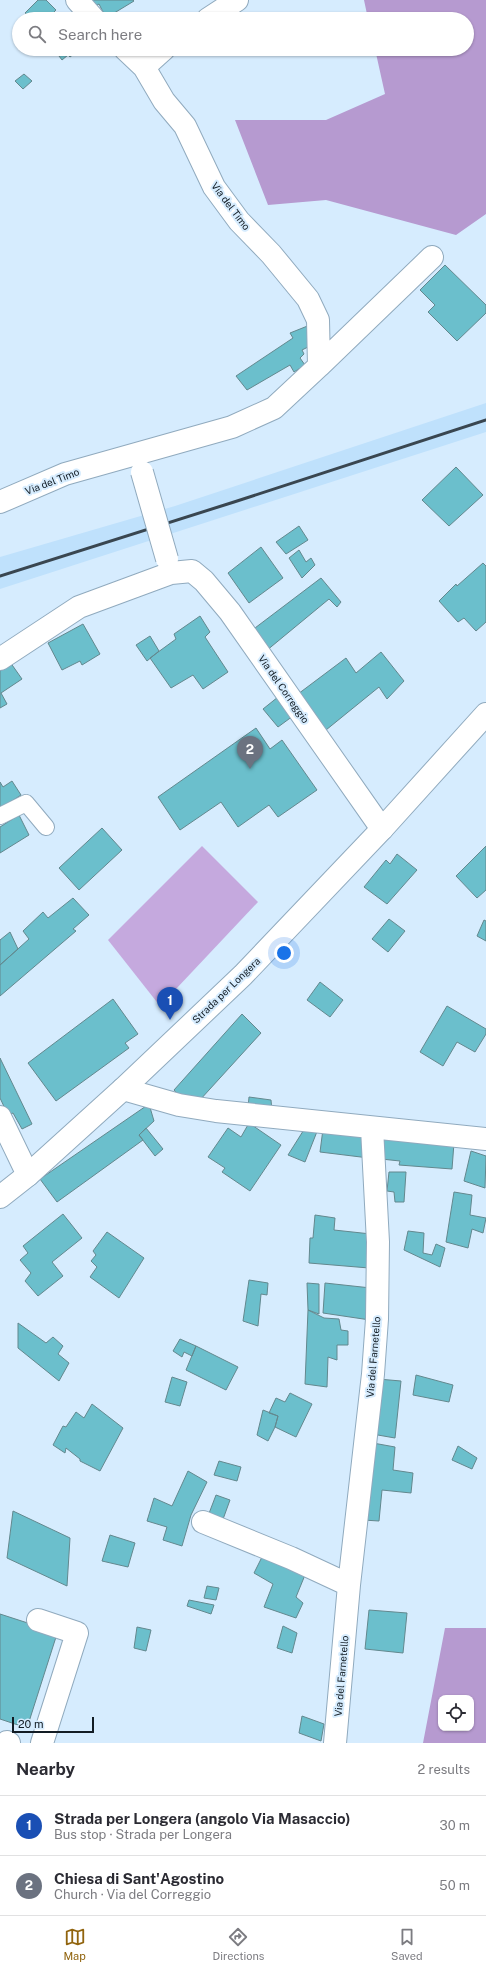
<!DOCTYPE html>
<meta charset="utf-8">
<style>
body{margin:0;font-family:"Public Sans",sans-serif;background:#f2f2f3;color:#2b2b33}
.controls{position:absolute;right:12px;bottom:12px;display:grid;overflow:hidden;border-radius:8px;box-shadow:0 1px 3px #0004}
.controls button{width:36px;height:36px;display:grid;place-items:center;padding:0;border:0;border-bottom:1px solid #e1e1e2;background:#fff;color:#2b2b33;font:20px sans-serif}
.scale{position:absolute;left:12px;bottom:10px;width:82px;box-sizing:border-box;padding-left:4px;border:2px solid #121c24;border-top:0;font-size:11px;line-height:14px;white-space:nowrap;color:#121c24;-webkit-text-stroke:3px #d6ecfe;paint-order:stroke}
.you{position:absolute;left:284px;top:953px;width:14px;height:14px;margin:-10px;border:3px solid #fff;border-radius:50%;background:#1a73e8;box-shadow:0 0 0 6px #1a73e833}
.badge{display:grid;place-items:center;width:26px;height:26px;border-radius:50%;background:#91640e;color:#fff;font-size:13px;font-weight:700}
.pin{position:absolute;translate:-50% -33px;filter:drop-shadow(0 1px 2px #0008)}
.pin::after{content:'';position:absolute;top:21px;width:14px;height:12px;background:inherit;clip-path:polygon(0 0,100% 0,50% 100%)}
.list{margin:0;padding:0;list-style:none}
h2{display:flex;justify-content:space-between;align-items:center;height:52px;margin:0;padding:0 16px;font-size:17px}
h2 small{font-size:13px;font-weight:400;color:#7c7c81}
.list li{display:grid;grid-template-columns:26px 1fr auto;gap:12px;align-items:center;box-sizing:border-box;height:60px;padding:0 16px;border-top:1px solid #e1e1e2}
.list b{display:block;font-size:15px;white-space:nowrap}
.list p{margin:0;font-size:13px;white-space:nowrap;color:#7c7c81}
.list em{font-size:13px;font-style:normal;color:#7c7c81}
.icon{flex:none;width:22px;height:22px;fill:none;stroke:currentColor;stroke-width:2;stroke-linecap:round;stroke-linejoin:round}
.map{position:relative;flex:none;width:486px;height:1743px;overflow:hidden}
.search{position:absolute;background:#fff;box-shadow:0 1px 3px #0004;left:12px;right:12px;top:12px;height:44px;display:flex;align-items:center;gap:10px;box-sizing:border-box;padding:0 14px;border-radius:22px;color:#7c7c81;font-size:15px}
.sheet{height:172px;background:#fff}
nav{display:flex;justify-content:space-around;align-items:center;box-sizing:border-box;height:56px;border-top:1px solid #e1e1e2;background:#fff;font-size:11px;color:#7c7c81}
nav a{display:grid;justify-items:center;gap:2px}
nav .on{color:#91640e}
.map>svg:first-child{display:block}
.built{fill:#bfe1fc}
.green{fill:#c5a9de}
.forest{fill:#b69ad0;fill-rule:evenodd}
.building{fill:#6bbfcc;stroke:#63888e}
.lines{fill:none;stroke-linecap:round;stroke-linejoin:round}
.service-casing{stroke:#90aabe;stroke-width:18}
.minor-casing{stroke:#90aabe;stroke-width:24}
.tertiary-casing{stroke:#90aabe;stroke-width:24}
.service{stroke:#fff;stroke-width:16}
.minor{stroke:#fff;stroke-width:22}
.tertiary{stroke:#fff;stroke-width:22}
.rail{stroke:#394650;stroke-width:3}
.minor-bridge-casing{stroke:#90aabe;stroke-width:24;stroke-linecap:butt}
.minor-bridge{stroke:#fff;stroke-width:22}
.labels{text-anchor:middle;stroke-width:4;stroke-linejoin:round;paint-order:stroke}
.street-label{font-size:10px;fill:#121c24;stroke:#d6ecfe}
</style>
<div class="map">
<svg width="486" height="1743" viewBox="0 0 486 1743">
<rect width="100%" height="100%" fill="#d6ecfe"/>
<path class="built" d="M486,403V432L0,589V557L175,506Z"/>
<path class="green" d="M202,846L258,902L160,1006L108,940Z"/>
<path class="forest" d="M364,0H486V214L456,235L326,200L268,205L235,120H326L385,94L375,49H467V19H368Z
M445,1628H486V1743H423ZM441,1698H471V1728H441Z"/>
<path class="building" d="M38,0H46L56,10L47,19H32L25,13Z
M90,0H133L134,1L106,18L99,4L94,7Z
M59,49H80L70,57L68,55L62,60L56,52Z
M24,74L32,81L23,89L15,81Z
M445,265L486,305V313L457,341L428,312L435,305L420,290Z
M310,325L312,345L302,350L304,354L300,358L305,365L294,372L290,365L247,390L236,376L293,338L290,333Z
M456,467L483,495L449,526L422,500Z
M299,526L308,540L286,554L276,542Z
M261,547L283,578L249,603L228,573Z
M299,550L306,562L311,558L315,565L302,578L289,558Z
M483,563L486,566V622L476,631L464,618L458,622L439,601L456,584L457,586Z
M321,578L341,602L337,607L329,599L266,651L251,631Z
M200,616L210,632L205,637L228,672L203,689L193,675L171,688L150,658L176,639L174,634Z
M83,624L100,654L82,665L80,661L62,670L48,643Z
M150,636L159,651L147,661L136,645Z
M381,652L404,681L387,699L379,687L326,730L298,694L346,658L356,673Z
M10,662L22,679L1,693L7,704L0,708V669Z
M278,697L293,716L278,727L263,709Z
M256,728L270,749L282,740L317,790L278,817L269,805L238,827L221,802L180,830L158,797Z
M12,781L21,795L0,809V782L3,787Z
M19,815L29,835L0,853V827Z
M102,828L122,850L79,890L59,868Z
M486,846V890L477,898L456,876Z
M397,854L417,870L387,904L364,887L386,860L390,864Z
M73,898L89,915L73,929L76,931L0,996V965L29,939L23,931L43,912L48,918Z
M389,919L405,931L388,952L372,939Z
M484,920L486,921V941L477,936Z
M10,932L18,949L0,965V940Z
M320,982L343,1000L330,1017L307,1000Z
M113,999L138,1034L125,1043L129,1048L56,1101L28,1063Z
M447,1006L486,1029V1034L475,1052L457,1042L443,1066L420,1052Z
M242,1014L261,1033L199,1101L183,1100L174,1090Z
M0,1058L32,1124L22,1129L13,1113L8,1115L0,1098Z
M249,1097L271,1100L272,1111L248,1108Z
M149,1104L154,1121L139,1135L143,1140L57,1202L40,1179Z
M249,1123L281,1145L250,1191L222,1172L225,1168L208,1157L228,1128L241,1137Z
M146,1128L163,1149L155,1156L139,1135Z
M305,1128L318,1129L305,1162L288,1155Z
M323,1129L369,1134V1158L320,1152Z
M383,1137L454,1143L452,1169L399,1165L400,1161L381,1159Z
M471,1151L486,1156L485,1188L464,1181Z
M389,1172H406L404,1202H395L394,1192L387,1191Z
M454,1192L472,1195L470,1215L486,1218L483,1233L472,1229L468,1248L446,1242Z
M63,1214L82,1238L52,1262L63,1276L38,1296L25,1281L31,1273L20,1260L28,1253L23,1246Z
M315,1215L335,1218L334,1230L371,1234L369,1268L309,1263L310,1238H313Z
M408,1231L424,1233L423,1253L432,1255L436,1244L445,1248L440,1267L404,1250Z
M107,1232L144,1258L119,1298L90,1277L97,1267L91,1261L96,1255L93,1251Z
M249,1280L268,1283L267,1295L261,1294L258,1326L243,1321Z
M307,1283L319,1284V1314L308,1310Z
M325,1283L371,1288L370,1320L323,1313Z
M308,1310L324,1318L339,1319L341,1330L348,1331V1345H337V1360L328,1357L327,1387L305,1384Z
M18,1323L46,1343L53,1337L63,1346L58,1354L69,1363L59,1381L18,1348Z
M180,1339L196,1346L192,1356L184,1352L182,1357L173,1351Z
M196,1346L238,1367L226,1390L186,1370Z
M416,1375L453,1385L449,1402L413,1395Z
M172,1377L187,1382L180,1406L165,1402Z
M378,1379L401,1381L395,1438L372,1434Z
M290,1393L312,1404L296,1437L275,1427L278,1416L269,1413L276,1398L285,1402Z
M92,1404L123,1428L100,1471L80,1461V1459L66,1448L65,1453L53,1445L63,1426L66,1427L76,1412L84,1418Z
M263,1410L278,1416L275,1427L268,1441L257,1435Z
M373,1443L395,1447L393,1470L413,1473L411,1493L382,1490L379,1521L363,1520Z
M458,1446L477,1458L472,1469L452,1460Z
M219,1461L241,1467L237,1481L214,1475Z
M188,1471L207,1482L191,1515L182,1546L163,1540L167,1527L147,1521L154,1498L172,1506Z
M216,1495L230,1500L222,1522L208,1516Z
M13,1511L70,1538L67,1586L7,1558Z
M110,1535L135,1543L128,1567L102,1561Z
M264,1553L305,1575L296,1597L303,1603L296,1618L264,1607L273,1584L254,1573Z
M207,1586L219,1588L216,1600L204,1598Z
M189,1600L214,1605L211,1614L187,1606Z
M369,1610L407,1613L403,1653L365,1649Z
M0,1614L40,1627L56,1637L27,1728L0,1719Z
M283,1626L297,1633L292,1653L277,1648Z
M137,1627L151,1630L146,1651L134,1648Z
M302,1716L324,1724L321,1741L299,1733Z"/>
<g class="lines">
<g class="service-casing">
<path id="service" d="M0,816L26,803L46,827"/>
</g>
<g class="minor-casing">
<path id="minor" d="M77,0L94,19
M208,19L237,0
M144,67L164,49
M319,366L432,257
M0,502L65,474L232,427L274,408L319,366L318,320L308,299L271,254L239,221L214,187L185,126L164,101L144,67L125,49
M0,659L79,607L171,573L192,571L204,581L230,612L382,829
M123,1089L179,1105L216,1111L486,1139
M0,1117L28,1175
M203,1522L291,1558L349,1585
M38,1620L77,1633L42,1743
M7,1742L9,1743
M335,1743L349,1585L373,1374L377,1319L378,1242L372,1128"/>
</g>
<g class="tertiary-casing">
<path id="tertiary" d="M0,1197L28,1175L123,1089L243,975L382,829L486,714"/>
</g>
<use href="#service" class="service"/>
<use href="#minor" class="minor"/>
<use href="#tertiary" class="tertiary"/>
<path class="rail" d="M0,576L234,502L486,420"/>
<g class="minor-bridge-casing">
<path id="minor-bridge" d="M142,472L167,559"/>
</g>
<use href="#minor-bridge" class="minor-bridge"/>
</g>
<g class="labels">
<g class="street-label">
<text transform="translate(231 206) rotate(53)" y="4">Via del Timo</text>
<text transform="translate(52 481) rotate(-21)" y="4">Via del Timo</text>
<text transform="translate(284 689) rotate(55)" y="4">Via del Correggio</text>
<text transform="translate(226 990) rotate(-44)" y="4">Strada per Longera</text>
<text transform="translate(373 1357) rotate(-85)" y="4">Via del Farnetello</text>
<text transform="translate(341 1676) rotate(-85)" y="4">Via del Farnetello</text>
</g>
</g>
</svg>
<div class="controls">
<button><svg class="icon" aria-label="locate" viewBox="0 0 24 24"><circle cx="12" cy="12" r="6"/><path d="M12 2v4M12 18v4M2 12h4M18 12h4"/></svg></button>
</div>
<div class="scale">20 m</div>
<div class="you"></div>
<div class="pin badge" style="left:170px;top:1020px;background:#1a4fb4">1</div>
<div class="pin badge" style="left:250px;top:769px;background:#6b7280">2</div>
<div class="search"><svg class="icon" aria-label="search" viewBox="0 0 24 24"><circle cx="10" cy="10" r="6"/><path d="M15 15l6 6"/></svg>Search here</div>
</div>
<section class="sheet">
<h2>Nearby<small>2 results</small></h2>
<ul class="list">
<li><span class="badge" style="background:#1a4fb4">1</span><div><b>Strada per Longera (angolo Via Masaccio)</b><p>Bus stop · Strada per Longera</p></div><em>30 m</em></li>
<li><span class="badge" style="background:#6b7280">2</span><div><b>Chiesa di Sant'Agostino</b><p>Church · Via del Correggio</p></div><em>50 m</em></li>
</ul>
</section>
<nav>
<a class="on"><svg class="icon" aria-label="map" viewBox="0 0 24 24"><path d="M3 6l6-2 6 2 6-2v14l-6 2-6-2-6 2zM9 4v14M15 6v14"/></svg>Map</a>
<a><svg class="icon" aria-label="directions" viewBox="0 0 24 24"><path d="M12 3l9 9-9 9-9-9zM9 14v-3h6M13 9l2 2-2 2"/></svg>Directions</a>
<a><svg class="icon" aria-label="saved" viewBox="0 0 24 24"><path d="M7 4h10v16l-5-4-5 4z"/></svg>Saved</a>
</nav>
